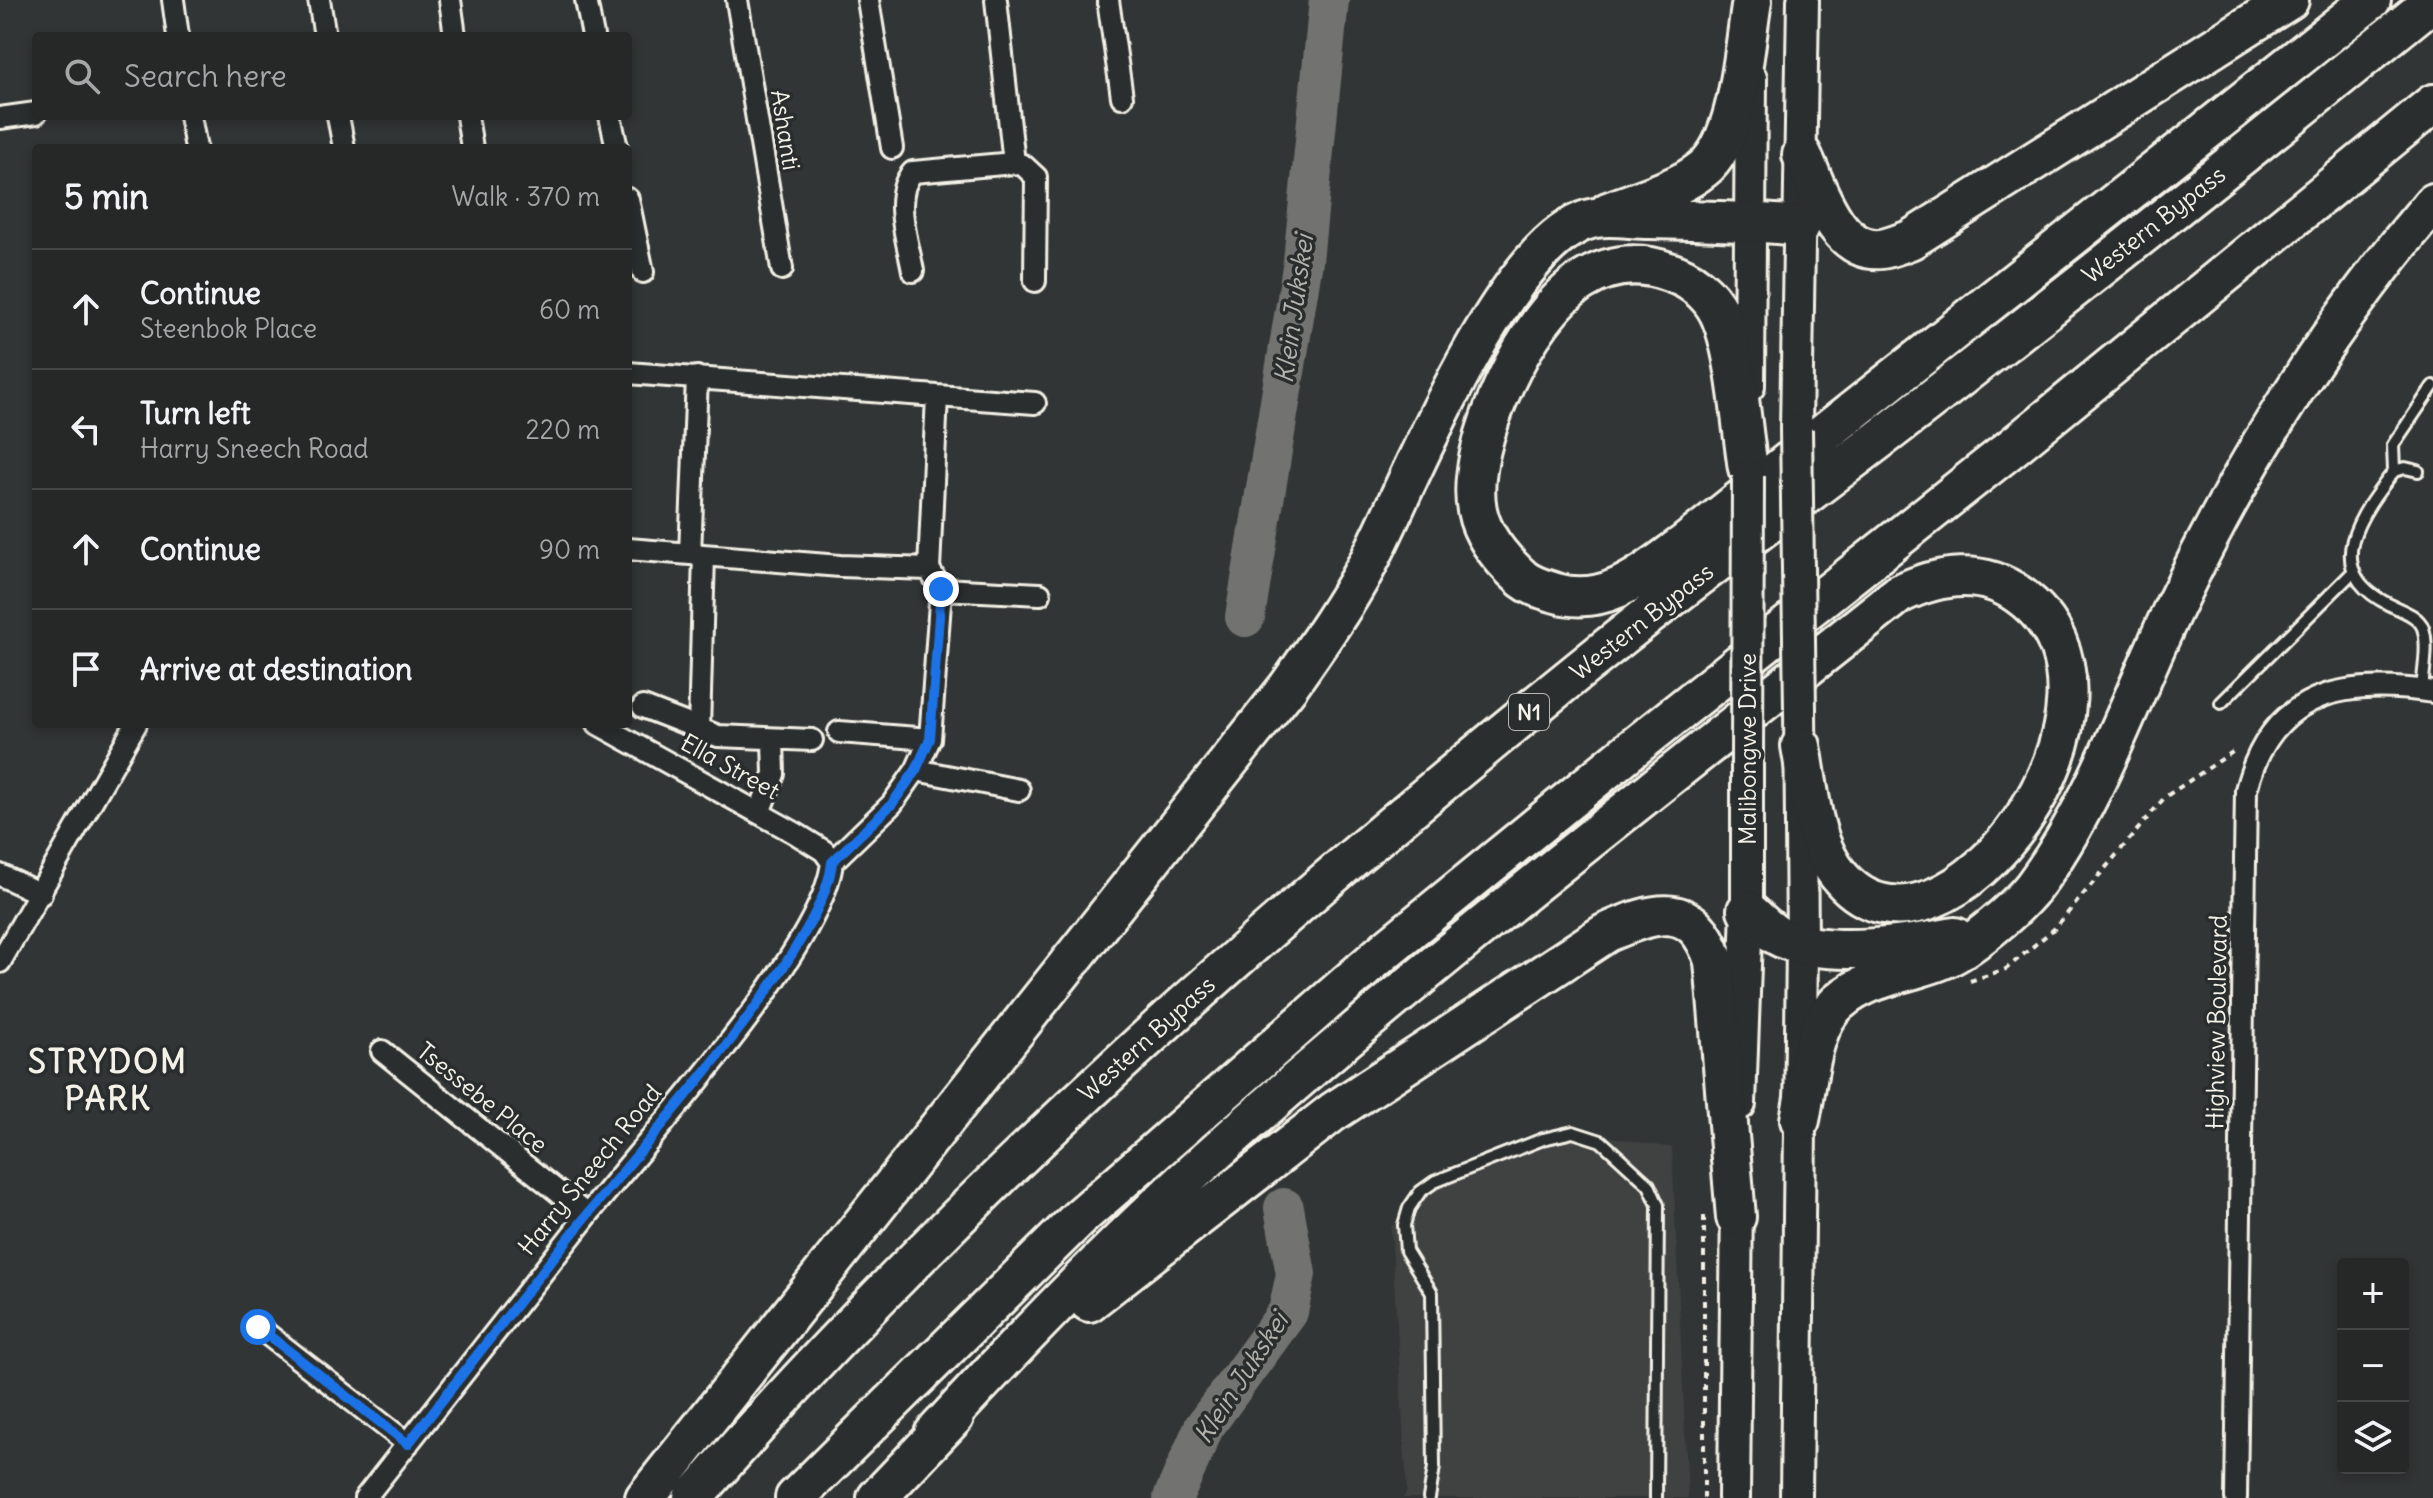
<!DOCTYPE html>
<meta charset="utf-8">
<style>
body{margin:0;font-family:Delius,sans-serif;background:#2e3030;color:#f1f3f6}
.controls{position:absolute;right:24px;bottom:24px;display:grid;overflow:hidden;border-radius:8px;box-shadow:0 4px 12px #0003}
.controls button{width:72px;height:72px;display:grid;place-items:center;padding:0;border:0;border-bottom:2px solid #424445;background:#262828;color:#f1f3f6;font:40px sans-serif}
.stop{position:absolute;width:24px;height:24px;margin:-18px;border:6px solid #1a73e8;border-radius:50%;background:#fff}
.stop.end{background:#1a73e8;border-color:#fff;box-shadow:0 2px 8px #0008}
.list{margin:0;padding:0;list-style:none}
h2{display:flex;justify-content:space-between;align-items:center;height:104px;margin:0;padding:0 32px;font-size:34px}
h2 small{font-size:26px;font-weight:400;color:#a4a6a8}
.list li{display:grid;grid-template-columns:52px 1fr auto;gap:24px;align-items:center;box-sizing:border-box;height:120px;padding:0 32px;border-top:2px solid #424445}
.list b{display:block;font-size:30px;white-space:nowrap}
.list p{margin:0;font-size:26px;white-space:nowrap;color:#a4a6a8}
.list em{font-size:26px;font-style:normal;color:#a4a6a8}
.icon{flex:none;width:44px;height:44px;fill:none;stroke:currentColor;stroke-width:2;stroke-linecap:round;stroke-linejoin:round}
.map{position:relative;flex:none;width:2433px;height:1498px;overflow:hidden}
.search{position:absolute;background:#262828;box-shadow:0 4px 12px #0003;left:32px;top:32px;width:600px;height:88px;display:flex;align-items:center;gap:20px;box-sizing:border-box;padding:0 28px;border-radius:8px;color:#a4a6a8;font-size:30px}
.panel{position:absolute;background:#262828;box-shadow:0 4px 12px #0003;left:32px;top:144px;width:600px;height:584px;border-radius:8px}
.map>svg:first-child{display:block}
.built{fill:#404242}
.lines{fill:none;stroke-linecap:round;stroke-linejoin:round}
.river{stroke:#727370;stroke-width:40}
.service-casing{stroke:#f4f1e8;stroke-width:16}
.minor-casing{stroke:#f4f1e8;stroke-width:26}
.secondary-casing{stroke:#f4f1e8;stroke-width:36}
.motorway-casing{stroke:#f4f1e8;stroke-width:44}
.path{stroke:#f4f1e8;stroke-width:4;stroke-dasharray:6 6;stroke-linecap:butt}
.service{stroke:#2a2d2e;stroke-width:10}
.minor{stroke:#2a2d2e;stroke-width:20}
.secondary{stroke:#2a2d2e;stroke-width:30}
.motorway{stroke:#2a2d2e;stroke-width:38}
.secondary-bridge-casing{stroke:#f4f1e8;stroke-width:36;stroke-linecap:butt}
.secondary-bridge{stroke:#2a2d2e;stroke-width:30}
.route{stroke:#1a73e8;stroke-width:10}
.labels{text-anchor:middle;stroke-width:7;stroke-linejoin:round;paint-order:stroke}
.shield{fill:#2a2d2e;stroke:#b7b6b0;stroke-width:2}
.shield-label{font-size:22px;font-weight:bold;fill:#f4f1e8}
.street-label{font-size:24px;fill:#f4f1e8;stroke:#2a2d2e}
.water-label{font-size:26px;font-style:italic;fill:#b3b2ac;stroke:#2a2d2e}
.district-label{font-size:32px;font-weight:bold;letter-spacing:2px;fill:#f4f1e8;stroke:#2a2d2e}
</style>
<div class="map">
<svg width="2433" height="1498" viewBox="0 0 2433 1498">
<rect width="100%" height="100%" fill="#323535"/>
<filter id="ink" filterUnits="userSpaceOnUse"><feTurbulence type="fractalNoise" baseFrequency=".0125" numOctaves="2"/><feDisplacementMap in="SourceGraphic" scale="16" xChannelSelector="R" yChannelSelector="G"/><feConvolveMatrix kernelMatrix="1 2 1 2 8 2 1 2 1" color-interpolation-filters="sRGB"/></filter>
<g filter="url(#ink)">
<path class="built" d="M1577,1131L1672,1148L1688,1498H1403L1407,1491L1391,1227L1429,1192Z"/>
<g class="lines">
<path class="river" d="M1245,617L1303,261L1329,0
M1173,1498L1204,1427L1288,1312L1296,1274L1284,1208"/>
<g class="service-casing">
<path id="service" d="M2394,471L2393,445L2433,386
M2418,471L2405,468L2394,471C2361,514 2319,569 2388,604C2400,610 2418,615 2423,628C2429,646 2423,672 2422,691
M2221,703L2354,571
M1429,1498L1434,1467L1432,1293L1406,1251L1404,1225L1409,1208L1420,1192L1434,1182L1543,1139L1573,1132L1601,1141L1649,1185L1658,1205L1656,1498"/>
</g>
<g class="minor-casing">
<path id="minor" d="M173,0L178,36
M319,0L325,36
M450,0L455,36
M586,0L593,36
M737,0L782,269
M868,0L892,148
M996,0L1014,163
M1108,0L1122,97
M190,116L196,148
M338,116L344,148
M467,116L472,148
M610,116L617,148
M0,118L36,113
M628,199L643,272
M913,271C908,242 891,195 913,172L1014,163L1023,165L1036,177L1035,281
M628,373L937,396L929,569L941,589L930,739L916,770L892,804L832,862
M937,396L1035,403
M628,549L840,566L929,569
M690,554L697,377
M941,589L1040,594
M643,707L718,736L812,740
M598,724L795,833L824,851L832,862
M699,729L704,555
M839,732L930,739
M916,770L1019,790
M759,813L774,774L773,741
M0,875L41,894
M0,962L136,724
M382,1051L587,1215
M258,1327L408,1444
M365,1498C439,1404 512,1310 586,1217C645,1142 824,948 832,862
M2236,1498L2246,790C2271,692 2343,678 2433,692"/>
</g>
<g class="secondary-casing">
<path id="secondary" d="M1749,386L1751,78
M1796,429L1803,0
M1740,1104L1747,910V761
M1734,1498L1737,1196
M1796,1498L1802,943L1800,709"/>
</g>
<g class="motorway-casing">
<path id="motorway" d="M1802,155C1817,186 1836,254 1881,249C1890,248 1901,243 1910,240L2289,0
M1608,212C1638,200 1677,190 1703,169C1740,140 1744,46 1752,1
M1748,468C1741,426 1737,350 1719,313C1709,293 1690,278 1669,272C1639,261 1610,263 1582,281C1528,314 1464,446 1477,510C1482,537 1503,561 1523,579C1533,587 1544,589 1556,593C1607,608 1647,571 1686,543L2371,0
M1747,910C1759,920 1771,935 1787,940C1832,957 1908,946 1955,937
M1800,1120C1807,1087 1810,1037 1831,1010C1859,976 1908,975 1946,958C1971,947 2017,908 2034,886C2097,802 2130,698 2175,605C2245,459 2328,326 2433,203
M1089,1302L1333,1112L1606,933C1655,911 1694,899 1714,961L1736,1217
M934,1434C1023,1337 1114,1243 1211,1156C1432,958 1668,779 1899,594C1938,575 1982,568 2019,595C2163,697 1944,997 1841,878C1811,844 1809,788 1801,746
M645,1498L1288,687C1316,647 1344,608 1367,565C1408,488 1505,234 1595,218C1612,215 1632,219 1649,219C1700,220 1750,221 1800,226
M693,1498C961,1190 1270,920 1587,664C1713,562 1845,468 1972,368C2127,248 2281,125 2433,1
M795,1498L1079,1218L1389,947L1633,748L2014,446L2433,104
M877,1498L954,1417"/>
</g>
<path class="path" d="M1970,981L2006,969L2055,928L2165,797L2237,749
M1704,1498V1216"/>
<use href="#service" class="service"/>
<use href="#minor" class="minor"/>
<use href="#secondary" class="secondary"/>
<use href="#motorway" class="motorway"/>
<g class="secondary-bridge-casing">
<path id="secondary-bridge" d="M1796,429L1800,709
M1747,761L1748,476"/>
</g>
<use href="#secondary-bridge" class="secondary-bridge"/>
</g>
</g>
<g class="lines" filter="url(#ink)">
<path class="route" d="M258,1327L408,1444C468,1367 527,1290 588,1214C646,1141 825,946 832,862L892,804L916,770L930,739L941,589"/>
</g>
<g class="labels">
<rect class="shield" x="1509" y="694" width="40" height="36" rx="6"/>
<g class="shield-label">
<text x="1529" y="720">N1</text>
</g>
<g class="street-label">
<text transform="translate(785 130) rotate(81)" y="8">Ashanti</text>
<text transform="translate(2154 225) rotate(-38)" y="8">Western Bypass</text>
<text transform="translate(1642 622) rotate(-38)" y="8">Western Bypass</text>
<text transform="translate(1748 749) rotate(-90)" y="8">Malibongwe Drive</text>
<text transform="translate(730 767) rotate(29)" y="8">Ella Street</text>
<text transform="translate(2217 1022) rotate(-89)" y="8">Highview Boulevard</text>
<text transform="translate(1147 1039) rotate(-42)" y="8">Western Bypass</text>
<text transform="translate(482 1098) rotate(39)" y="8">Tsessebe Place</text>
<text transform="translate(590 1170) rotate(-51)" y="8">Harry Sneech Road</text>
</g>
<g class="water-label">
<text transform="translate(1294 309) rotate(-82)" y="9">Klein Jukskei</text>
<text transform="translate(1241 1378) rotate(-57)" y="9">Klein Jukskei</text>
</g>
<g class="district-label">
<text x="108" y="1073">STRYDOM<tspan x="108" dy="37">PARK</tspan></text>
</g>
</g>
</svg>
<div class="controls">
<button>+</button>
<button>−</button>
<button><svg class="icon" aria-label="layers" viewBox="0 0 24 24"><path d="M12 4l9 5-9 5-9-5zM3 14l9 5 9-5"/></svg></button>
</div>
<div class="stop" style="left:258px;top:1327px"></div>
<div class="stop end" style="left:941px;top:589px"></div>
<div class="search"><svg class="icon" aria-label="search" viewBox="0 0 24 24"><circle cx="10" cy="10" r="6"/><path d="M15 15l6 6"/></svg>Search here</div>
<section class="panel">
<h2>5 min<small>Walk · 370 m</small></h2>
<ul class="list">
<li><svg class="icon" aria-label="ahead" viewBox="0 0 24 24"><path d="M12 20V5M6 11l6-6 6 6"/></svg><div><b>Continue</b><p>Steenbok Place</p></div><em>60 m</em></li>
<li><svg class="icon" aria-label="left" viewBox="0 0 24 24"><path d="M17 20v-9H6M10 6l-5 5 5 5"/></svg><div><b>Turn left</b><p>Harry Sneech Road</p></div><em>220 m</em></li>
<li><svg class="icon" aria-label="ahead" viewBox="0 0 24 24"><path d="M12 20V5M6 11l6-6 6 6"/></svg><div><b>Continue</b></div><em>90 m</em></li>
<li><svg class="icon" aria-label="arrive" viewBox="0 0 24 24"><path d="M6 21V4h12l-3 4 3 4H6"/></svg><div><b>Arrive at destination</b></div></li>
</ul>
</section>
</div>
